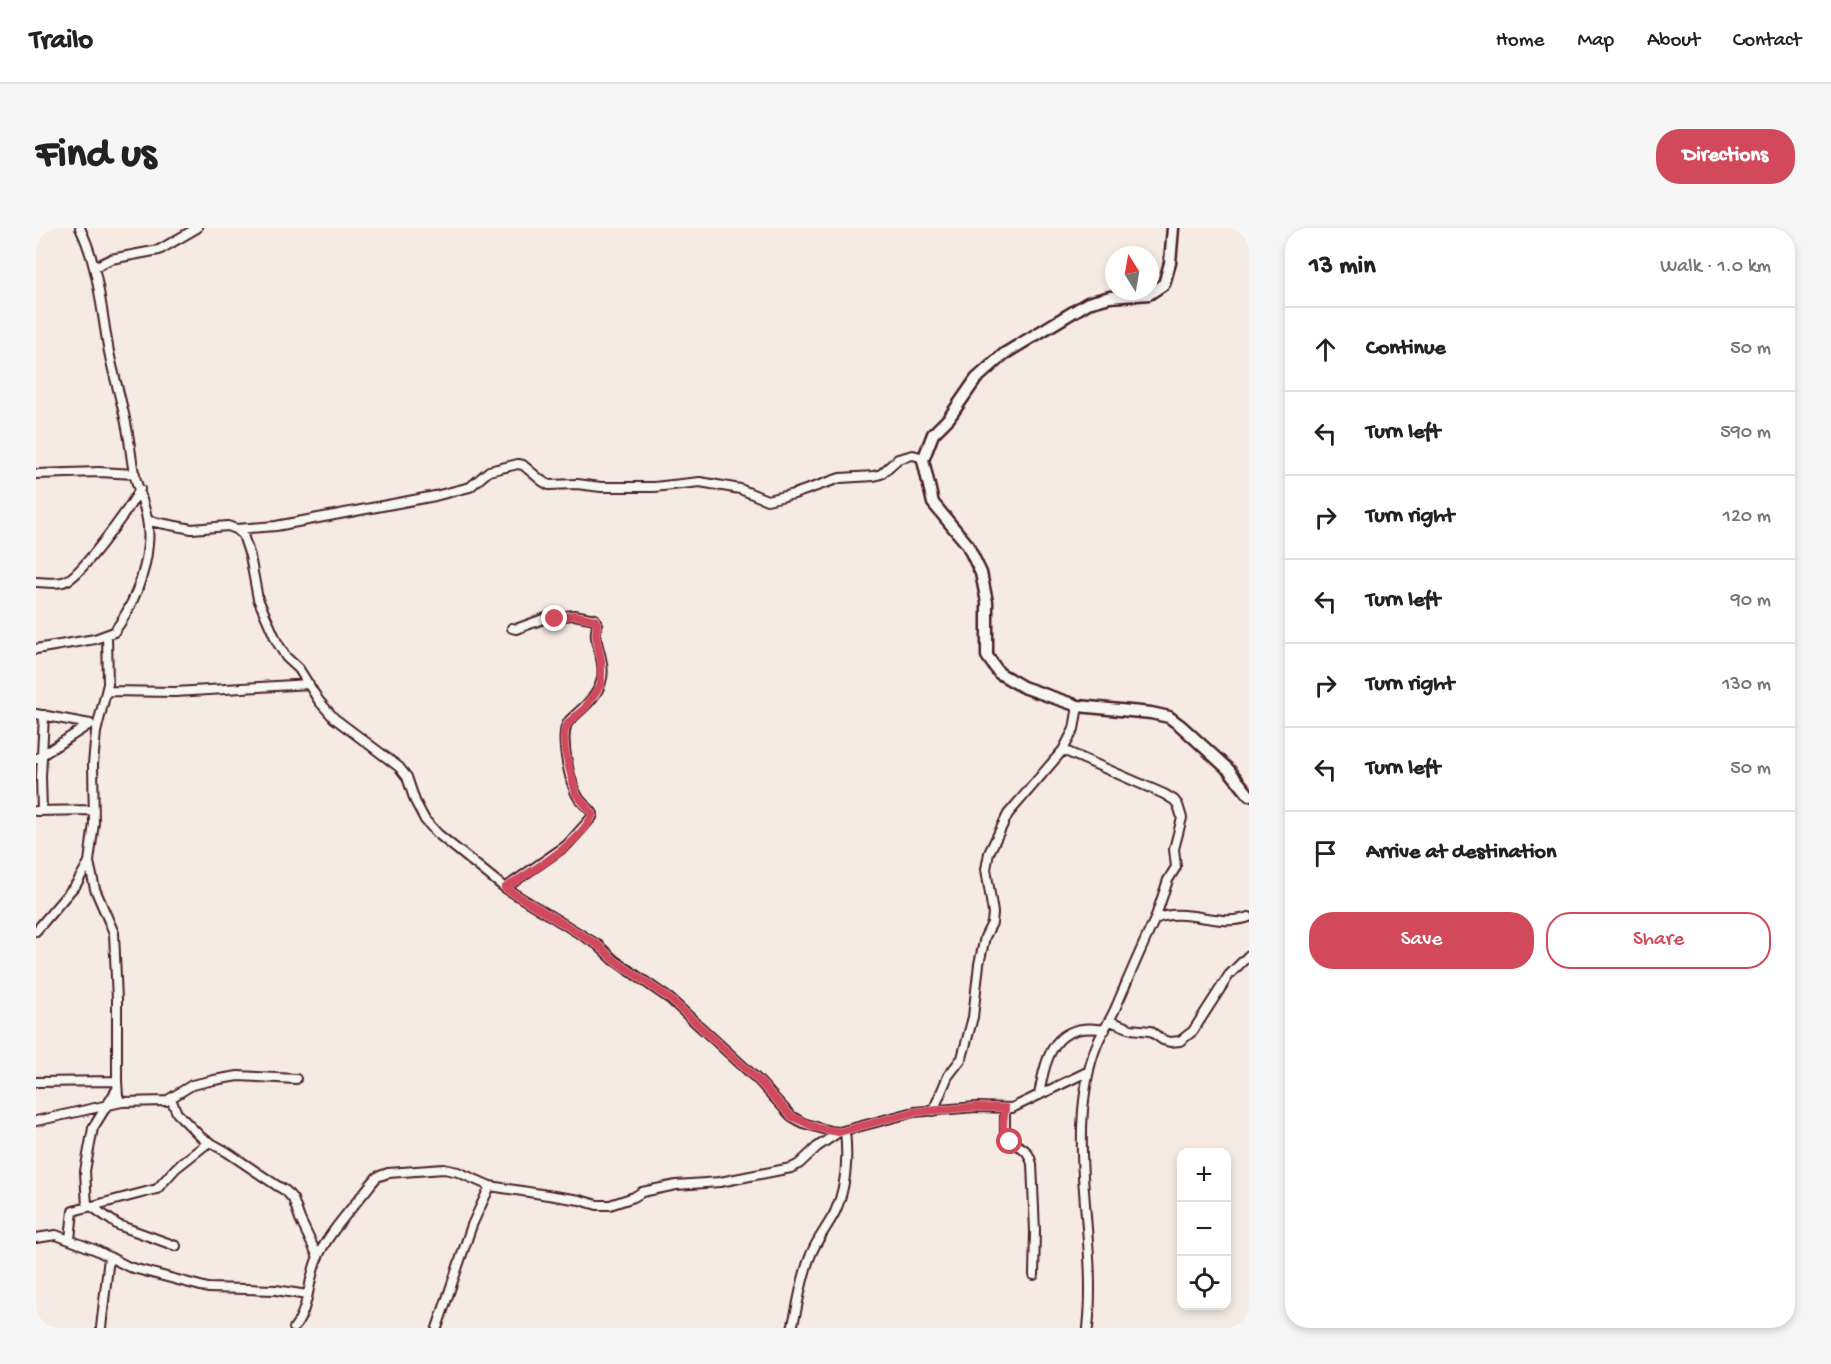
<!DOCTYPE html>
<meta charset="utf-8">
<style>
body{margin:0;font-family:"Gochi Hand",sans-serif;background:#f6f6f6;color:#222}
.controls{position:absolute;right:18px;bottom:18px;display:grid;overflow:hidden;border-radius:12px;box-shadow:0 3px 9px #0003}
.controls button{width:54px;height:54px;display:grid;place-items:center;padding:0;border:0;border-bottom:2px solid #e0e0e0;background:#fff;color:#222;font:30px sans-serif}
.compass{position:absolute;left:1069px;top:18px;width:54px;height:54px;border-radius:50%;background:#fff;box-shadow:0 3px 9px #0003;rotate:349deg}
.stop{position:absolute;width:18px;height:18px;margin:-14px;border:4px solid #d1495b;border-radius:50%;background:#fff}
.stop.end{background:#d1495b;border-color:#fff;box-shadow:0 2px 6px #0008}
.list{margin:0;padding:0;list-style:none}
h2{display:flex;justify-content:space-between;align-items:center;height:78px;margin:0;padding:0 24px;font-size:26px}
h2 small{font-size:20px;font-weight:400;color:#767676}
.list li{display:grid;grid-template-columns:39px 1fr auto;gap:18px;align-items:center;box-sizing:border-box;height:84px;padding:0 24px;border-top:2px solid #e0e0e0}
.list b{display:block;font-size:22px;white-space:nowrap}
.list em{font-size:20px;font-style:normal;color:#767676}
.actions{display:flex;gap:12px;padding:18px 24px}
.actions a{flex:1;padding:14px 0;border:2px solid #d1495b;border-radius:24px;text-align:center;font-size:21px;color:#d1495b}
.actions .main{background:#d1495b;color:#fff}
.icon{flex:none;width:33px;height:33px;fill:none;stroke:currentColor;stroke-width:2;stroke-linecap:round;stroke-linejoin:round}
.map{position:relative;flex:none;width:1213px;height:1100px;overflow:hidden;border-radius:24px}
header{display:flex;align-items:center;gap:36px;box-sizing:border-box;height:84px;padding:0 30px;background:#fff;border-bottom:2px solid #e0e0e0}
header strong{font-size:28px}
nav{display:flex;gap:33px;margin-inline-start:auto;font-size:21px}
.intro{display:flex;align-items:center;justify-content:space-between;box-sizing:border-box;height:144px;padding:0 36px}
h1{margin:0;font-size:42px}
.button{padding:15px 27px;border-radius:24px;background:#d1495b;color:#fff;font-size:21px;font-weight:700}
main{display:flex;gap:36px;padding:0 36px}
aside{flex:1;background:#fff;border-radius:24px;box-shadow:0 3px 9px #0003}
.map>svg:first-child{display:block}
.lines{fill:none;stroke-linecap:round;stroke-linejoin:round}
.street-casing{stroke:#4a1f2b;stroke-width:12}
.secondary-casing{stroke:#4a1f2b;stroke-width:15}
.street{stroke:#f6f6f2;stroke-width:8}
.secondary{stroke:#f6f6f2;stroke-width:10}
.route{stroke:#d1495b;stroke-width:8}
</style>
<header>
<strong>Trailo</strong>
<nav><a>Home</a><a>Map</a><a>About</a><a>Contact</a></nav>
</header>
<div class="intro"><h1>Find us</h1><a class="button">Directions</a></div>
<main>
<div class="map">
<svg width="1213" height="1100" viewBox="0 0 1213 1100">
<rect width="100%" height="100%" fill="#f5ebe2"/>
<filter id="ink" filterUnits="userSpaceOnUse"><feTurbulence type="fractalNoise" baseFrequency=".0167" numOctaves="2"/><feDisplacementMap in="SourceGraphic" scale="12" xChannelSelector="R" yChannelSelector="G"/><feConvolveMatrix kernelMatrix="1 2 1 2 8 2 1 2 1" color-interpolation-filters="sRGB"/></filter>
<g filter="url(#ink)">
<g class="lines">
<g class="street-casing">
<path id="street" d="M59,39L75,31L123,22L161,0
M0,246L63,244L99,246
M113,293L156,301L192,298L200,301L207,307L214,328L222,371L241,414L250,429L263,441L283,473L298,490L363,539L371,549L379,573L389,592L402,606L469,660L562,717L578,732L634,771L722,852L755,888L767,895L794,903L803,904L878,884L940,879L976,880L1053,843
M200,301L240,298L399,268L434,259L453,243L482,236L487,237L506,253L513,257L541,256L565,259H618L664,254L704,261L731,272L758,266L804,250L838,248L845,246L862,231L877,227L884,229L887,232
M0,354C10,354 23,357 32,352C48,343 95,278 104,261
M0,421L59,411L78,404C96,380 110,346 112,316C115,290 104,269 98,245C95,230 94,215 91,200C86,174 78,149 73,124C65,82 63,39 44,0
M72,463L139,464L273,456
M0,486L54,496
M1027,522L1128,566L1138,572L1142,577L1146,590L1138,621L1140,639L1132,652L1119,691
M0,531L54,496
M6,582L5,549L8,487
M0,583L58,582
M53,634L59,661L78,705L81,772V853L82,868L85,874
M469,660L531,617L556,589L557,586C553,579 546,576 542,569C534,556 522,505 533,493C545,481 560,471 565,454C570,440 562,422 560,409C559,404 561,400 561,395L559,391L538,387L510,390L480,401L476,400
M0,703L41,655L53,634L58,595L57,536L60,504L72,456L71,408
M1074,793L1095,801L1114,803L1127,812L1134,814L1144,813L1157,803L1193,747L1213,727
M0,854L81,853
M1003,867C1010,826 1019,793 1069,802
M135,871L141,885L166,910L191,924L240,957L250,963L257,971L264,991L282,1029
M969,880V911C983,920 991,917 996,936L999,1003L998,1047
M897,883L912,848L926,830L937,789L943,736L949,709L956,695L957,685L950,641L953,625L972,586L1027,522L1038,501L1042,478
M0,893L86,874L130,873L156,857L178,852L202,848L260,851
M55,978L82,997L140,1018
M51,979L49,943L57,900L81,861
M0,1010L20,1007L60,1022L93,1039L172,1060L240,1062L271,1067
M34,1011L37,983L121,961L140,940L173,914
M65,1100L73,1029
M258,1100C273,1082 272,1052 281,1031C291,1006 319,977 335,956L341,949L352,945L408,941L422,944L454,958L544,972L561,977H574L598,969L606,964L640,957L684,954L755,940L763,936L781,919L803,904
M401,1100L436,997L454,958
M756,1100C763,1075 765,1048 776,1024C782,1010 792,998 799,984C811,958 812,931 809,903
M1052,1100C1060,1027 1041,955 1047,882C1049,861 1052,839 1060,819C1065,805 1074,793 1080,779C1093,749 1105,720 1119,691C1148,678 1183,700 1213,689"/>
</g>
<g class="secondary-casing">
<path id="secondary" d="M1137,0L1134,35L1128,56L1113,66L1074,69L1052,75L968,126L940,151L913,190L897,206L887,232L897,275L931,316L945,345L951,374V428L963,445L987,459L1042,478L1115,485L1133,489L1145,498L1193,542L1213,567"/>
</g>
<use href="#street" class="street"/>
<use href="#secondary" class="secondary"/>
</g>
</g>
<g class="lines" filter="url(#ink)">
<path class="route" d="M519,391L538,387L559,392L561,395L560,407L565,433V456L549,480L532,495L528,505L529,523L540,566L557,586C543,617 497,642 469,660L562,717L578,732L634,771L722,852L755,888L781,900L803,904L878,884L940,879L969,880C968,891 963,907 974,914"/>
</g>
</svg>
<div class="controls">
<button>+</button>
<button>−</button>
<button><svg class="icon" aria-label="locate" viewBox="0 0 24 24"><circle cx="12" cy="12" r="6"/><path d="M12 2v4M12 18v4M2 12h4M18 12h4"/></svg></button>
</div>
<svg class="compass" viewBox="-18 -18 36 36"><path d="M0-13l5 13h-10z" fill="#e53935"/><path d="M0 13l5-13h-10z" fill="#767676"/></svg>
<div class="stop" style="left:974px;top:914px"></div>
<div class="stop end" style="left:519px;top:391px"></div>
</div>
<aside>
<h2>13 min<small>Walk · 1.0 km</small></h2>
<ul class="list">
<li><svg class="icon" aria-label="ahead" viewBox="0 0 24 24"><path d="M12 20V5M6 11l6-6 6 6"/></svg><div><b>Continue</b></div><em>50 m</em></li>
<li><svg class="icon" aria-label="left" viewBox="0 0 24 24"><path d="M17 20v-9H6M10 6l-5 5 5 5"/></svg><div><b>Turn left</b></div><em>590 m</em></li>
<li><svg class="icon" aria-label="right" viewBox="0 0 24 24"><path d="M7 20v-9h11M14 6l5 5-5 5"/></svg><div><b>Turn right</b></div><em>120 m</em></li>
<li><svg class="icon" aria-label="left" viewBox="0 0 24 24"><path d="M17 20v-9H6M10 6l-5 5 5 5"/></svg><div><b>Turn left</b></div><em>90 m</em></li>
<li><svg class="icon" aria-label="right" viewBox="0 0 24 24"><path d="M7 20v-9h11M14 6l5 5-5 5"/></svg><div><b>Turn right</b></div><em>130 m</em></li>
<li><svg class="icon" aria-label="left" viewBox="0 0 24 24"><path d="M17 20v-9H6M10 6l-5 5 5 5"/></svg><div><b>Turn left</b></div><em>50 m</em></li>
<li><svg class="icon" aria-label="arrive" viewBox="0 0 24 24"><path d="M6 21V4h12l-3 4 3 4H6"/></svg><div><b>Arrive at destination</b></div></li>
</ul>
<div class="actions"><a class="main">Save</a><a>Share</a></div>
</aside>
</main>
